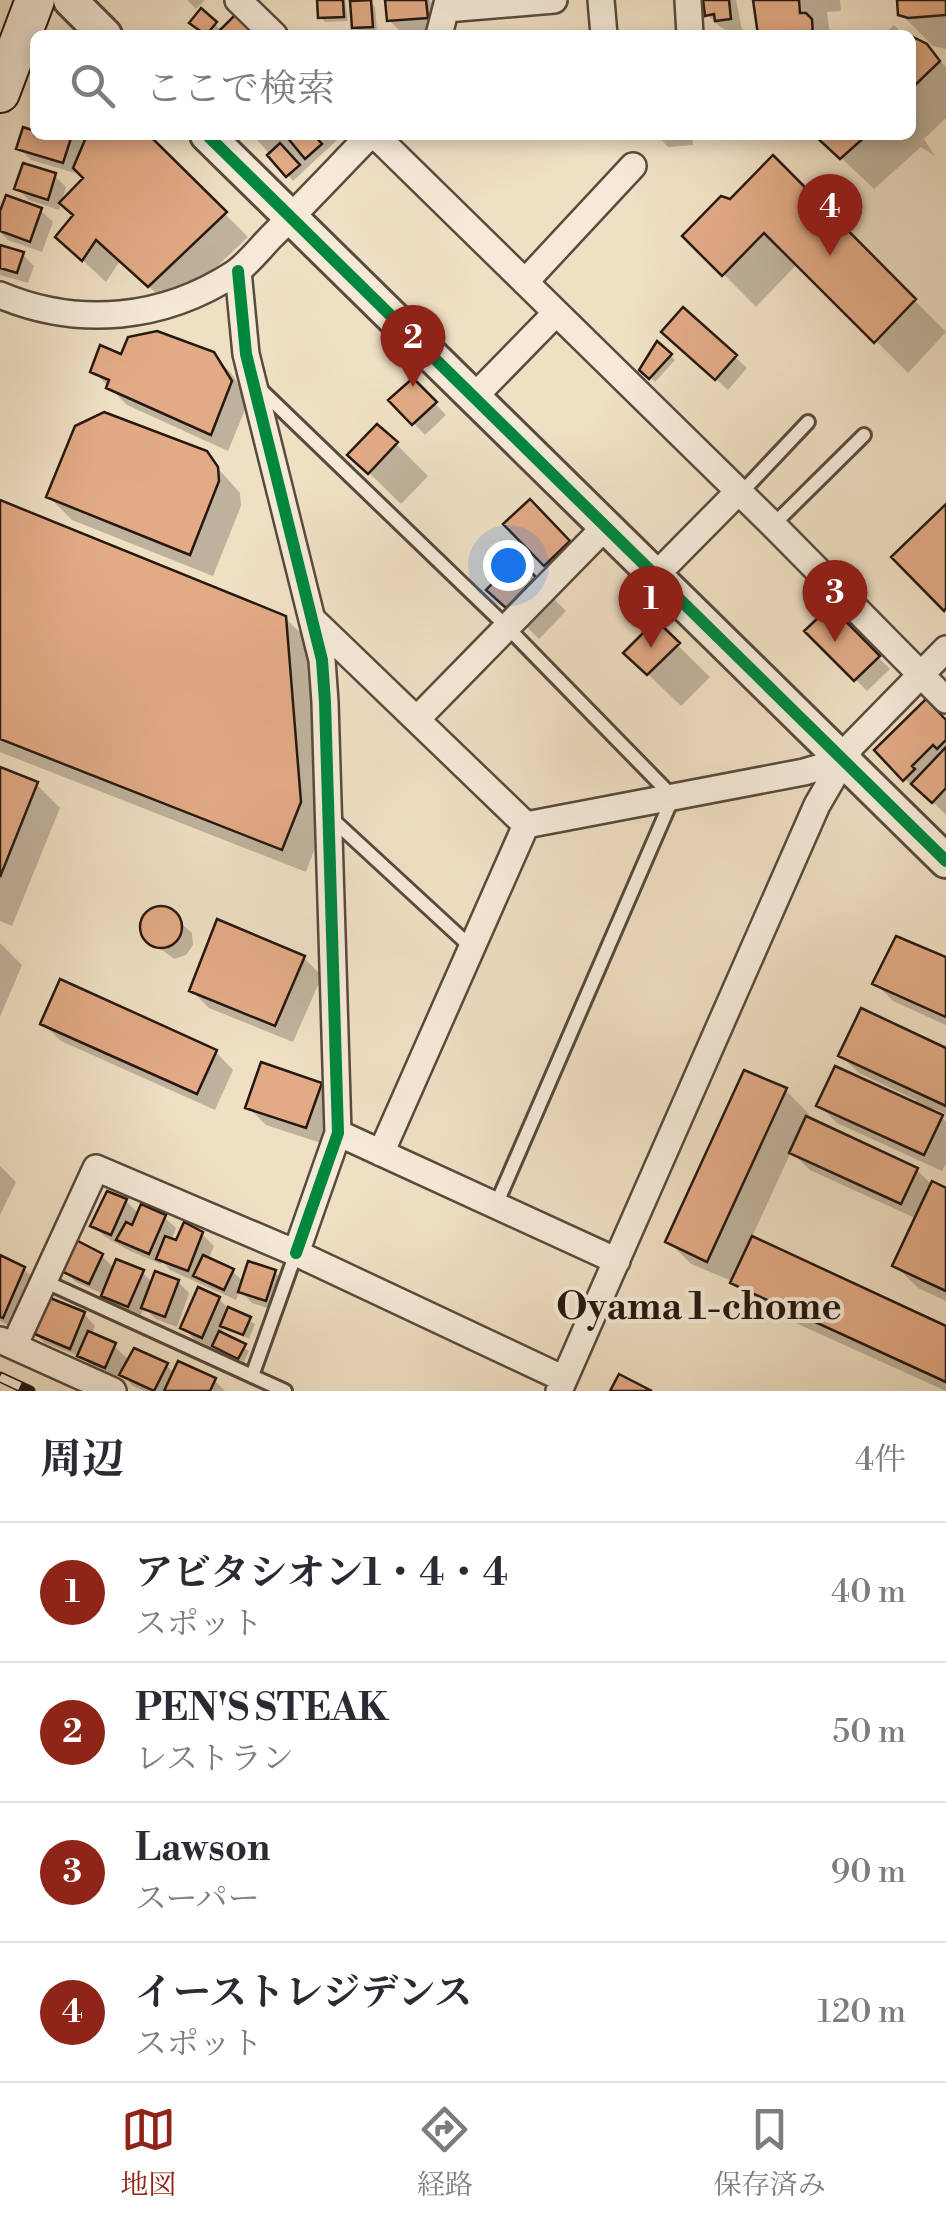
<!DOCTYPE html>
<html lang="ja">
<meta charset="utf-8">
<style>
body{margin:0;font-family:"Libre Bodoni","Noto Serif JP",serif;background:#f7f7f7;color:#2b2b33}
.you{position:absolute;left:508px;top:565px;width:35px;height:35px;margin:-25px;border:8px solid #fff;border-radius:50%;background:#1a73e8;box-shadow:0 0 0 15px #1a73e833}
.badge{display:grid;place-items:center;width:65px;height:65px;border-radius:50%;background:#8f2418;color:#fff;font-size:32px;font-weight:700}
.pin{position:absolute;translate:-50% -82px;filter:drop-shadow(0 2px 5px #0008)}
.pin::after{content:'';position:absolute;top:52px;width:35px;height:30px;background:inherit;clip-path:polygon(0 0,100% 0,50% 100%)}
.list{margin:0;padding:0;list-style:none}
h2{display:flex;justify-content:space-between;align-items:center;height:130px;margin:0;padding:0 40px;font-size:42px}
h2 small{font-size:32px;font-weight:400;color:#7c7c81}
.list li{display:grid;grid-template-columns:65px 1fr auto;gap:30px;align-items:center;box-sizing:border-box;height:140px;padding:0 40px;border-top:2px solid #e1e1e2}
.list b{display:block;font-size:38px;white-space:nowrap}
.list p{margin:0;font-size:32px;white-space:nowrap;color:#7c7c81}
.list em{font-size:32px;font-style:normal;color:#7c7c81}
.icon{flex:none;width:55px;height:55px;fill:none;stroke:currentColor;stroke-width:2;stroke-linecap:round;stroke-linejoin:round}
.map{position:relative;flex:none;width:946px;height:1391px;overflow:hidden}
.search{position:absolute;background:#fff;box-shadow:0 5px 15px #0003;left:30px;right:30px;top:30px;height:110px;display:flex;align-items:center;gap:25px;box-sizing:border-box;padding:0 35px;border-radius:15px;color:#7c7c81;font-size:38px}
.sheet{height:690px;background:#fff}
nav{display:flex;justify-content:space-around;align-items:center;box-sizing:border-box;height:140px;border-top:2px solid #e1e1e2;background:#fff;font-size:28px;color:#7c7c81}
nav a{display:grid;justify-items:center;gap:5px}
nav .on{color:#8f2418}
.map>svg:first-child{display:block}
.shadow{fill:#0003}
.building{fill:#e2aa85;stroke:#261810;stroke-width:2.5}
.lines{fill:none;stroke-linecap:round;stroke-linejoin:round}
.service-casing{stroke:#584a3d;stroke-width:18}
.minor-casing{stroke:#584a3d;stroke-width:30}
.tertiary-casing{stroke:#584a3d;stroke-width:38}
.secondary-casing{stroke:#261810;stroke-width:42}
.service{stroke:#f5ead8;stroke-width:12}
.minor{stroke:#f5ead8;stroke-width:25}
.tertiary{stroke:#f5ead8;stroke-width:32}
.secondary{stroke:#f5ead8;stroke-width:38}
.rail-casing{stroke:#261810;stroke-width:11}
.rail{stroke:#f5ead8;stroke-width:8;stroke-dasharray:22;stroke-linecap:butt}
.cycleway-casing{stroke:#f5ead8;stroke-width:19}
.cycleway{stroke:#00873e;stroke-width:12}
.labels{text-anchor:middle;stroke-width:8;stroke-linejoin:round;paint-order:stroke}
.neighbourhood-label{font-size:38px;font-weight:bold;fill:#261810;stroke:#f5ead8}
</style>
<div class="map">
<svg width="946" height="1391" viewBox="0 0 946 1391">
<rect width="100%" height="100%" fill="#efdfc3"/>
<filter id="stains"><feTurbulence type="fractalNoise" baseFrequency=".002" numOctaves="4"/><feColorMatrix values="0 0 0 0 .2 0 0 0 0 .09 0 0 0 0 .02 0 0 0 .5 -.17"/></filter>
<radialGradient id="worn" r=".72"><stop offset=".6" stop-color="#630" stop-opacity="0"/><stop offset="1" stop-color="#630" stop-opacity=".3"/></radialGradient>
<path class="shadow" d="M187,0H205L196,9Z
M320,0H345L348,21L325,22L320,17Z
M388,0H429L436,8L438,29L401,32L389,20Z
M705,0H736L742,30L729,32L719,26L707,14Z
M755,0H840L841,11L827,12L830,35H761Z
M899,0H946V49L933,46L900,13Z
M370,2L375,7L377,31L359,32L354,27Z
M202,12L222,31L235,18L252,35H205L192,23Z
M894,25L904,35H884Z
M911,38L925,46L946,67V118L924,139L935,156L921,147L874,189L817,135H911Z
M35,134L89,137L146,135L248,237L173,308L120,261L106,282L58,237L75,216L86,178L76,168L75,173L31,160L19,148Z
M253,135H335L337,140L293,181Z
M657,135H692L693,145L668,147Z
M773,158L946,332L908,373L798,263L756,307L686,236L731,201Z
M55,176L66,187L59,210L29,200L17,188Z
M7,198L41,211L53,222L42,252L8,240L0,232V218Z
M0,247L22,254L34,266L28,283L0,275Z
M684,310L747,368L728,390L676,343Z
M212,354L231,373L249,400L228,451L127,405L93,371L122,357Z
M671,356L675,360L655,382L642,369Z
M413,381L446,415L425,435L392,400Z
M396,444L428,476L401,504L351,455Z
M205,454L240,493L241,506L213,576L72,520L49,497Z
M0,503L285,618L309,641L323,827L306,872L0,752Z
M530,503L580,554L558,575L506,524Z
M517,562L566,611L539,639L490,590Z
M819,598L890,669L867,691L808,631L821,618Z
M656,624L710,677L681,706L626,653Z
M946,723V815L925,794L922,796L877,750Z
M0,770L37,785L60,808L12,926L0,921Z
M165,909L192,933L193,945L186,955L174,959L145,937L142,924L148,913Z
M0,943L22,965L0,1017Z
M304,958L322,976L293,1042L209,1008L192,991Z
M946,960V1025L893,1001L875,983Z
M43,1024L216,1052L233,1070L215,1110L61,1041Z
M946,1050V1114L933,1108L946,1122V1163L942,1171L837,1123L819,1105L914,1104L916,1100L859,1073L841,1056Z
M746,1074L786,1091L809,1114L807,1119L917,1170L930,1183L946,1190V1301L918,1288L895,1265L917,1219L810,1170L791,1152L751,1239L946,1329V1391L756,1305L732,1281L691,1264L668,1241Z
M320,1085L338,1103L324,1144L266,1125L248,1107Z
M0,1166L16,1182L0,1215Z
M126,1201L139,1214L164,1217L176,1228L171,1241L177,1244L202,1234L214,1246L208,1260L232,1271L244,1282L275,1272L286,1284L277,1311L252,1303L240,1291L236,1300L170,1270L162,1261L161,1264L130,1251L105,1237L93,1225Z
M102,1256L115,1269L142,1272L153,1283L178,1282L189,1293L177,1327L156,1319L144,1307L140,1317L115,1307L101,1293L76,1282L64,1271Z
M0,1260L24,1269L35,1280L14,1328L0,1321Z
M219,1299L232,1312L255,1324L249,1339L224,1326L220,1334L249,1351L244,1362L215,1345L214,1348L194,1339L183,1327Z
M84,1314L95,1326L91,1336L114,1346L130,1361L166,1365L175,1374L214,1380L225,1391H144L133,1386L119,1372L117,1378L92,1367L82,1357L45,1343L33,1332Z"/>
<path class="building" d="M317,0H343L344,17L318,18Z
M371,0L373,27L352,28L350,1Z
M385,0H426L428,18L387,21Z
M703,0H729L731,19L715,21L714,14L705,16Z
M753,0H799L800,13H806L812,19L813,35H758Z
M897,0H946V15L908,18L898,15Z
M201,8L217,22L206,35L189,23Z
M235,15L252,31L248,35H215Z
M911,36L927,44L940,61L911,89Z
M23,127L35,131V135H72L63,163L16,149Z
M87,135H149L227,212L148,287L96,240L82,261L55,237L73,215L59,203L83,178L73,168Z
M314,135L322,144L305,159L286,136Z
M814,135H867L840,159Z
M280,143L300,165L286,177L267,155Z
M773,155L916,299L874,343L764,233L722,276L682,236L721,196L730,199Z
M23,163L56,173L48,200L14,189Z
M6,195L42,208L30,242L0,231V211Z
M0,245L24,252L17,273L0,268Z
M683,307L737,355L715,380L661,332Z
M157,331L214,352L232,381L211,435L106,388L109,380L90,372L100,345L121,354L128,337Z
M657,341L672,354L649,379L639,370Z
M413,378L437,402L412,425L388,400Z
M104,412L207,451L218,467L219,481L190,555L46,497L75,426Z
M377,424L398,442L368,474L347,455Z
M530,499L570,541L544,566L503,524Z
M0,500L286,616L301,802L282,850L0,739Z
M946,504V608L944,611L891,557Z
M517,558L536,577L506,608L486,590Z
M819,594L880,656L854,681L804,631L818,618L807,607Z
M656,620L680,643L647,675L623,653Z
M926,699L946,720V740L937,749L933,745L912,766L915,769L903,781L874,750Z
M946,747V788L932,803L911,784Z
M0,767L38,782L0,877Z
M140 927a21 21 0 1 1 42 0a21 21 0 1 1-42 0Z
M217,919L305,956L275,1026L189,991Z
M896,936L946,957V1017L872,984Z
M60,979L217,1050L197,1094L40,1024Z
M861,1008L946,1048V1106L838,1056Z
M261,1062L322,1083L306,1128L245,1108Z
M835,1066L943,1115L924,1155L816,1106Z
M744,1070L787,1088L707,1262L665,1242Z
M806,1116L918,1168L901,1204L789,1153Z
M932,1181L946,1188V1291L892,1266Z
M107,1191L127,1199L111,1235L90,1226Z
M141,1204L166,1215L149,1254L116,1240L126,1222L132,1225Z
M184,1222L203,1232L188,1271L156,1259L165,1236L176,1240Z
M752,1236L946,1326V1382L730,1283Z
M76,1240L103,1254L89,1284L61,1271Z
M0,1255L25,1267L3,1318L0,1317Z
M203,1255L234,1269L224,1290L193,1276Z
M116,1259L144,1270L128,1307L101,1296Z
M248,1261L276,1270L266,1301L238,1292Z
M155,1271L179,1280L165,1317L141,1308Z
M198,1287L220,1297L202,1338L180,1328Z
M45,1296L85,1312L70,1349L30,1332Z
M228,1307L251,1317L243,1335L220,1326Z
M88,1331L116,1343L105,1368L77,1356Z
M219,1331L246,1344L238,1359L212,1346Z
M134,1348L168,1363L154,1391L119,1375Z
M178,1361L216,1378L210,1391H164Z
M619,1374L652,1391H610Z"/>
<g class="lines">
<g class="service-casing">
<path id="service" d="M259,388L507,627L673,797L496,1205
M740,494L808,422
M773,525L864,435
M331,818L472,948
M44,1281L285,1391
M252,1376L296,1253"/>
</g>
<g class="minor-casing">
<path id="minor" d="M238,0L274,35
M601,0L604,35
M688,0L690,35
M446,9L554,0
M439,35L448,0
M375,135L773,525L946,700
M238,271L246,354L322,660L325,702L338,1133L296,1253
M525,282L633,166
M0,295C79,328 163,320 235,273C249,263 261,247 273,235C306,202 338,168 370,135
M473,398L556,313
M656,575L738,492
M312,619L526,825L804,772L841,761
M417,719L606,526
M338,1133L617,1261
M381,1153L526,825
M0,1340L113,1391
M14,1346L96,1168L296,1253L564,1379
M559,1391L817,805L852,745L946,649"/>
</g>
<g class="tertiary-casing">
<path id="tertiary" d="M70,0L105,35
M207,135L946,861"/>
</g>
<g class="secondary-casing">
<path id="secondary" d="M0,93L35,0"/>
</g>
<use href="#service" class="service"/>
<use href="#minor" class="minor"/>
<use href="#tertiary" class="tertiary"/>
<use href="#secondary" class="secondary"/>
<g class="rail-casing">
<path id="rail" d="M0,1377L30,1391"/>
</g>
<use href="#rail" class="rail"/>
<g class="cycleway-casing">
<path id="cycleway" d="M207,135L946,861
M238,271L246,354L322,660L325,702L338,1133L296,1253"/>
</g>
<use href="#cycleway" class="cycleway"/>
</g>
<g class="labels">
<g class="neighbourhood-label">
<text x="699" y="1319">Oyama 1-chome</text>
</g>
</g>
<rect width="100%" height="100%" filter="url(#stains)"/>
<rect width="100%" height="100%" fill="url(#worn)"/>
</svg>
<div class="you"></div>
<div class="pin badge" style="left:651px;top:648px">1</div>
<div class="pin badge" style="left:413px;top:387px">2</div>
<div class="pin badge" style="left:835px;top:642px">3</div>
<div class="pin badge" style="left:830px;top:256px">4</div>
<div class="search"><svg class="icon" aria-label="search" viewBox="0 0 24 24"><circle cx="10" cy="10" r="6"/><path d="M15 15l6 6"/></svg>ここで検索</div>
</div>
<section class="sheet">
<h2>周辺<small>4件</small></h2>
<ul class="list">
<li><span class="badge">1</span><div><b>アビタシオン1・4・4</b><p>スポット</p></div><em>40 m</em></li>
<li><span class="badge">2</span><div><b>PEN'S STEAK</b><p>レストラン</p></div><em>50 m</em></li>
<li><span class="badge">3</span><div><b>Lawson</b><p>スーパー</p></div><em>90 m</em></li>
<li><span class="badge">4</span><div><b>イーストレジデンス</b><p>スポット</p></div><em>120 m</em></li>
</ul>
</section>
<nav>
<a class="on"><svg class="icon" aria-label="map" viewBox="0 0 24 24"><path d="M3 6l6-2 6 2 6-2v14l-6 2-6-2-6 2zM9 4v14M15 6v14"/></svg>地図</a>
<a><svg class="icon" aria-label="directions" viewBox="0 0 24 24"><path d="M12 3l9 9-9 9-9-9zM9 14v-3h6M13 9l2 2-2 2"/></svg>経路</a>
<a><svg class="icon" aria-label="saved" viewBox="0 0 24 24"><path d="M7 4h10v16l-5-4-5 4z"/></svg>保存済み</a>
</nav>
